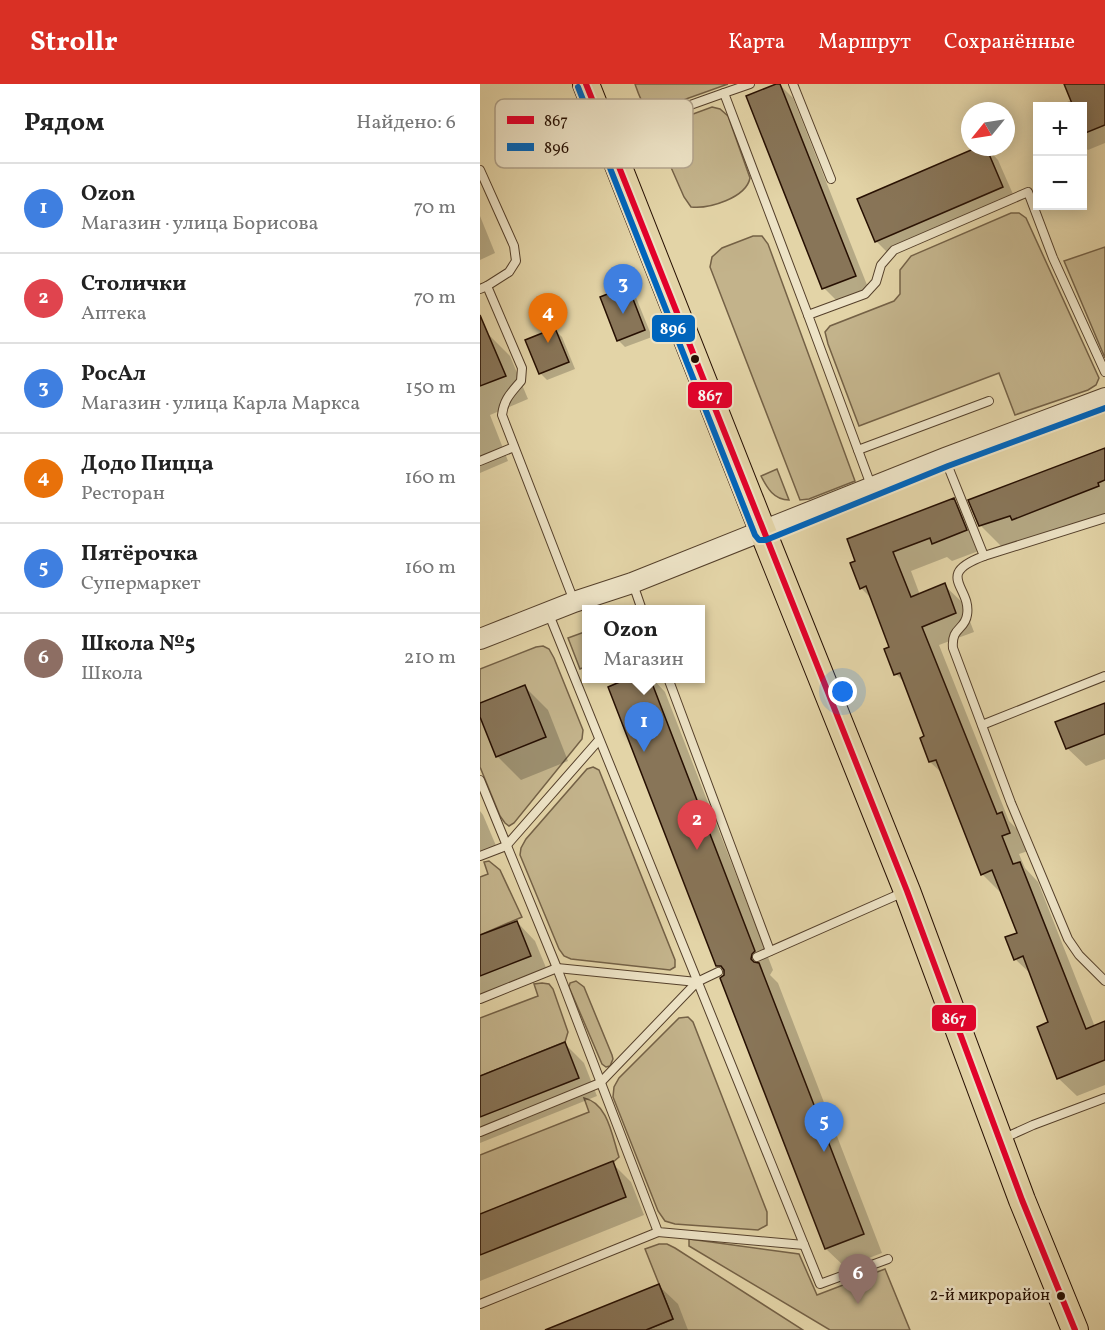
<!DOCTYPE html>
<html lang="ru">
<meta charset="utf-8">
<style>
:root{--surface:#fff;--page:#f2f2f2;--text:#222;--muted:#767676;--line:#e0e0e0;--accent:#d93025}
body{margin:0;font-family:Vollkorn,serif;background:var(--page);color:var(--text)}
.controls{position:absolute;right:18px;top:18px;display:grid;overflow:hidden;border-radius:0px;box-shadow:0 3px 15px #0003}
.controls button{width:54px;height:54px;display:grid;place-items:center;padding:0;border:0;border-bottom:2px solid var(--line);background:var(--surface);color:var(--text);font:30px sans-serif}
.compass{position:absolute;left:481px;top:18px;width:54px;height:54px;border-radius:50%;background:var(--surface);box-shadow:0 3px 15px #0003;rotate:240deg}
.you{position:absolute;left:363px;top:608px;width:21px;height:21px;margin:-15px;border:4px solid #fff;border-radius:50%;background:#1a73e8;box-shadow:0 0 0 9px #1a73e833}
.badge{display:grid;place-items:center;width:39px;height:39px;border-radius:50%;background:var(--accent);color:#fff;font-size:20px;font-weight:700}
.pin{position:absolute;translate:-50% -50px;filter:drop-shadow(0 2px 3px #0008)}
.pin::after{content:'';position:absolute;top:32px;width:21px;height:18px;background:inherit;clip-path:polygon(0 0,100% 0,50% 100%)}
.popup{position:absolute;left:102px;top:521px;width:123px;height:78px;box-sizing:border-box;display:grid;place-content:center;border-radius:0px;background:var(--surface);filter:drop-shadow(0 2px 4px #0005);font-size:20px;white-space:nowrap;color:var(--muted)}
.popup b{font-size:22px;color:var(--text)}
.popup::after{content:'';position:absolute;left:50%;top:100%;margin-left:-12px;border:12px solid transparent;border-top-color:var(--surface)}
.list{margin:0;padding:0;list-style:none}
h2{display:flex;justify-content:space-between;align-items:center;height:78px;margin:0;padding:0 24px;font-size:26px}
h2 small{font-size:20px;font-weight:400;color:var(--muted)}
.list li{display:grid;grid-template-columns:39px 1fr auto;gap:18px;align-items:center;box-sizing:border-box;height:90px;padding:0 24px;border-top:2px solid var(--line)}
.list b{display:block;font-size:22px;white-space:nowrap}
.list p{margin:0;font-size:20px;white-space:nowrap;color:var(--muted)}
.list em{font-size:20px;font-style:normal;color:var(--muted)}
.map{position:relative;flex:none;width:625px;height:1246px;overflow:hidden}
header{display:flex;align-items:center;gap:36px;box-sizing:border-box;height:84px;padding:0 30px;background:var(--accent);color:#fff}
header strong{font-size:28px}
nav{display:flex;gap:33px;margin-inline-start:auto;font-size:21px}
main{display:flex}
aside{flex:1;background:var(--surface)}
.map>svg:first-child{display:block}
.green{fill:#c3b38b;stroke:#746146;stroke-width:1.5}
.shadow{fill:#0003}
.building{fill:#887558;stroke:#260f02;stroke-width:1.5}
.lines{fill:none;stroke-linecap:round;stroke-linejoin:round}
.service-casing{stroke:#55402b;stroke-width:10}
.tertiary-casing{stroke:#55402b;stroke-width:22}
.primary-casing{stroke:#260f02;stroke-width:28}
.service{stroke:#ede3c6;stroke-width:8}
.tertiary{stroke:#ede3c6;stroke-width:20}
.primary{stroke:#e3d4a7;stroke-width:26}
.bus-1-casing{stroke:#ede3c6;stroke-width:10}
.bus-2-casing{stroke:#ede3c6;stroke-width:10}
.bus-1{stroke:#e4002b;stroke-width:6}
.bus-2{stroke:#0065bd;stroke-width:6}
.bus-dot{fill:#260f02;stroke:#ede3c6;stroke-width:2}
.labels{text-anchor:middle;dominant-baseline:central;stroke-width:5;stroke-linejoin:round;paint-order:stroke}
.bus-label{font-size:16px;fill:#260f02;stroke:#ede3c6;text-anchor:end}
.key{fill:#ede3c6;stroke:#b1a38b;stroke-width:1.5}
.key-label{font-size:16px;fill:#260f02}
.line-badge{stroke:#ede3c6;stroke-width:2}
.badge-label{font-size:16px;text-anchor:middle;font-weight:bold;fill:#fff}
</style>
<header>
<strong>Strollr</strong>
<nav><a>Карта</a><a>Маршрут</a><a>Сохранённые</a></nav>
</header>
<main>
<aside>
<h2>Рядом<small>Найдено: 6</small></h2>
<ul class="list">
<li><span class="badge" style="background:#3f7fe0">1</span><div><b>Ozon</b><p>Магазин · улица Борисова</p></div><em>70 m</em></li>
<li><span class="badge" style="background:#e0444e">2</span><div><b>Столички</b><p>Аптека</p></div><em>70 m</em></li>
<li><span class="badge" style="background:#3f7fe0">3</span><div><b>РосАл</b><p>Магазин · улица Карла Маркса</p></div><em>150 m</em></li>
<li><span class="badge" style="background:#e8710a">4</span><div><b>Додо Пицца</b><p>Ресторан</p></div><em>160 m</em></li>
<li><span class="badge" style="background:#3f7fe0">5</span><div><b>Пятёрочка</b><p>Супермаркет</p></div><em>160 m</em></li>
<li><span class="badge" style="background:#8d6e63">6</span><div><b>Школа №5</b><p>Школа</p></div><em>210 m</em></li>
</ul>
</aside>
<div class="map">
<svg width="625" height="1246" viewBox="0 0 625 1246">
<rect width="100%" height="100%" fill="#e3d4a7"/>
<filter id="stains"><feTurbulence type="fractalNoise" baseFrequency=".00333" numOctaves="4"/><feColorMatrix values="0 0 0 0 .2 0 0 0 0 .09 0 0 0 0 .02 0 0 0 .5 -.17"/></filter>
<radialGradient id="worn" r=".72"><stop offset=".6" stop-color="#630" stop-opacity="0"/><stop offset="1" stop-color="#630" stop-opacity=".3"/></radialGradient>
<!-- green -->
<g class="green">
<path d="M155 0H248L178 25C162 25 160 14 155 0Z"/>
<path d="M232 23 240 25 248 32 270 94C266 114 229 125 211 123L204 113 179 56 180 47 186 40Z"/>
<path d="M531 129H539L546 134 619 294 616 301 608 306 535 331 519 289 379 342 348 260 345 248 350 242 414 217 420 210V186L431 172Z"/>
<path d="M273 152H282L288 160 375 397 329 415 320 416 230 183 232 173 242 164Z"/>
<path d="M625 163V274L584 177Z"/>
<path d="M297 385 309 416C294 416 287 404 281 392Z"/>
<path d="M107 547V582L100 585 88 554Z"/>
<path d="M63 562 69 565 74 574 103 646 102 655 34 739 29 742 25 739 20 732 0 683V585L56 563Z"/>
<path d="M113 683 119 686 195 876V883L190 886 91 875 84 872 79 865 40 771 41 764 46 755 107 685Z"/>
<path d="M9 777 20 786 42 833 0 851V793L8 790 4 778Z"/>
<path d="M96 897 104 903 132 971 133 975 130 982 126 983 122 980 89 903 90 899Z"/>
<path d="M62 899 69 900 73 905 88 948 85 958 0 992V934L58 912 54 900Z"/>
<path d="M208 933 213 938 287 1128V1141L278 1146 195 1140 185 1137 178 1127 133 1013 134 1003 139 994 199 934Z"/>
<path d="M104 1014C128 1019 132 1052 139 1073L133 1078 0 1131V1071L109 1028Z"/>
<path d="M209 1155 319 1170 337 1211 405 1185 430 1246H350L209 1162Z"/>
<path d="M179 1160H187L195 1164 323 1246H166L193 1235 165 1165Z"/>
</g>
<!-- shadow -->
<g class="shadow">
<path d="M299 0 313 14 389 206 358 218 344 204Z"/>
<path d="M586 0H625V59L608 66 602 60V22H583L582 20 592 16Z"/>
<path d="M502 63H506L518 76 536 117 410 171 396 157Z"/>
<path d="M0 132 15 169 0 176Z"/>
<path d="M148 204 155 211 172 253 145 263 138 256Z"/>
<path d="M75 246 82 253 95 285 67 296 60 289Z"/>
<path d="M7 249 30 272 48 315 10 331 28 377 0 389V252Z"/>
<path d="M625 365V432L523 464 500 441Z"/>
<path d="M473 415 492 434 504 465 472 477 467 473 431 487 440 511 464 501 483 519 494 548 459 561 529 737 540 748 548 767 539 770 545 784 558 798 615 943 625 939V1001L597 1012 578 994 570 939 552 891 535 875 539 850 522 807 520 808 502 790 464 691 450 678 442 655 446 653 426 600 416 590 411 564 392 515 381 504 372 479Z"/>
<path d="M154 594H172L185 608 293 886 290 891 298 899 402 1169 365 1183 346 1165 242 894 245 889 237 881Z"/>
<path d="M45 603 68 626 88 677 41 696 18 673 0 629V621Z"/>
<path d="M625 621V675L606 682 587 664Z"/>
<path d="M0 727 3 731 17 764 0 771Z"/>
<path d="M37 838 55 857 69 891 0 918V853Z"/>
<path d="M85 960 104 979 117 1012 0 1059V994Z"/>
<path d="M132 1079 151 1098 164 1131 0 1197V1132Z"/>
<path d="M179 1202 198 1220 208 1246H67Z"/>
</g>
<!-- building -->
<g class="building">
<path d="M296 0H300L376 192 342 205 266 12Z"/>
<path d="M584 0H625V41L603 50V22H593Z"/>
<path d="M498 63H506L523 103 395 158 377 115Z"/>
<path d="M148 202 165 246 137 257 120 213Z"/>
<path d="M0 231 26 292 0 302Z"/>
<path d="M75 244 89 278 59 290 45 256Z"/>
<path d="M625 364V396L618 399 619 402 532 436 530 432 499 442 488 416Z"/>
<path d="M474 414 487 446 452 460 450 454 413 468 431 513 465 499 476 529 442 543 517 730 522 728 530 749 522 752 533 780 540 778 606 945 625 937V976L577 995 557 943 568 938 543 872 534 876 525 853 537 849 512 786 501 791 456 676 449 678 440 654 444 652 420 589 414 591 404 565 409 563 386 502 380 505 370 479 375 477 367 455Z"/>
<path d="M149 594H170L275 867 272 870 271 875 274 878 279 879 384 1150 345 1165 240 894 244 891V886L241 882H236L128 603Z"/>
<path d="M45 601 66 653 16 673 0 633V619Z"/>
<path d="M625 619V650L586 665 575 638Z"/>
<path d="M37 837 51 872 0 892V851Z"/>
<path d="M85 958 99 994 0 1033V992Z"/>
<path d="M133 1077 146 1113 0 1171V1130Z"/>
<path d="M179 1200 193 1235 166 1246H65Z"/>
</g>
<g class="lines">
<!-- service casing -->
<g class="service-casing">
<g id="service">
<path d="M270 0 244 9 328 231"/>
<path d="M313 0 351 95"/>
<path d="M129 50 244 9"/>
<path d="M0 86 34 162 36 177 29 188 7 202"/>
<path d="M0 205 7 202 42 284 41 297C31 309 24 315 22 331L94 517"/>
<path d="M378 366 509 317"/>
<path d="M465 375 504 472C453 491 492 503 487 531 485 546 471 543 473 564L531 719 588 855 599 871 625 897"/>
<path d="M0 377 34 363"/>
<path d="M392 404 328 231 385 210 396 198 401 181 414 166 548 108 573 174 625 288"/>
<path d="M504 472 625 434"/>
<path d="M153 500 162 526"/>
<path d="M68 528 340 1200 408 1175"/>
<path d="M188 594 290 867"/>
<path d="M502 641 625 592"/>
<path d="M0 696 77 884 178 1148 324 1161"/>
<path d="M0 772 26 762 119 656"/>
<path d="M277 873 424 808"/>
<path d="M217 898 238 888"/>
<path d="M0 915 77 884 217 898 120 999 0 1048"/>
<path d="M522 1055 553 1041 625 1014"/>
<path d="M0 1220 178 1148"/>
</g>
</g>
<!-- tertiary casing -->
<g class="tertiary-casing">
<path id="tertiary" d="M0 555 94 518 152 499 465 374 625 314"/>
</g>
<!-- primary casing -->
<g class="primary-casing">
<path id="primary" d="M106 0 283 448 427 807 542 1116 595 1246"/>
</g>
<!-- service -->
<use href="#service" class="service"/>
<!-- tertiary -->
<use href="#tertiary" class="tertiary"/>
<!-- primary -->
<use href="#primary" class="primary"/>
<!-- bus-1 casing -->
<g class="bus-1-casing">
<path id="bus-1" d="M106 0 427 807 542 1116 595 1246"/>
</g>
<!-- bus-2 casing -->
<g class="bus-2-casing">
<path id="bus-2" d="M98 3 275 451 279 456H286L468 382 625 324"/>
</g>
<!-- bus-1 -->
<use href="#bus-1" class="bus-1"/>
<!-- bus-2 -->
<use href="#bus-2" class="bus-2"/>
</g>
<!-- markers -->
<g class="bus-dot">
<circle cx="215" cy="275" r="5"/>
<circle cx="581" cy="1212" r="5"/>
</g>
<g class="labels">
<!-- bus labels -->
<g class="bus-label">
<text x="570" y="1212">2-й микрорайон</text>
</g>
</g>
<!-- legend -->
<rect x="15" y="15" width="198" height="69" rx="9" class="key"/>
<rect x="27" y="32" width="27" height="8" fill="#e4002b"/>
<rect x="27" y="59" width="27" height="8" fill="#0065bd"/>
<g class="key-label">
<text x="64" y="42">867</text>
<text x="64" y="69">896</text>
</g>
<g class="line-badge">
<rect x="171" y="230" width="45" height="29" rx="6" fill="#0065bd"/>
<rect x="207" y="297" width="46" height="28" rx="6" fill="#e4002b"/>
<rect x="451" y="920" width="46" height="28" rx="6" fill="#e4002b"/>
</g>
<g class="badge-label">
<text x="193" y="250">896</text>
<text x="230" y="317">867</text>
<text x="474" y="940">867</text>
</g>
<rect width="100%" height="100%" filter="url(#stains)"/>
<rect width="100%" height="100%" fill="url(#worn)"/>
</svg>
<div class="controls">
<button>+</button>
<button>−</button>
</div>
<svg class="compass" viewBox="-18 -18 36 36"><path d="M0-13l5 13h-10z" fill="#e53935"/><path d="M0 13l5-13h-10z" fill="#767676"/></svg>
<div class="you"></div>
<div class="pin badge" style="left:164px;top:668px;background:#3f7fe0">1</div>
<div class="popup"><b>Ozon</b>Магазин</div>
<div class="pin badge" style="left:217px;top:766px;background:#e0444e">2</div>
<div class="pin badge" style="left:143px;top:230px;background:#3f7fe0">3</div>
<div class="pin badge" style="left:68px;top:259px;background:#e8710a">4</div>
<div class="pin badge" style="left:344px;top:1068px;background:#3f7fe0">5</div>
<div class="pin badge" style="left:378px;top:1220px;background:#8d6e63">6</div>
</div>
</main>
